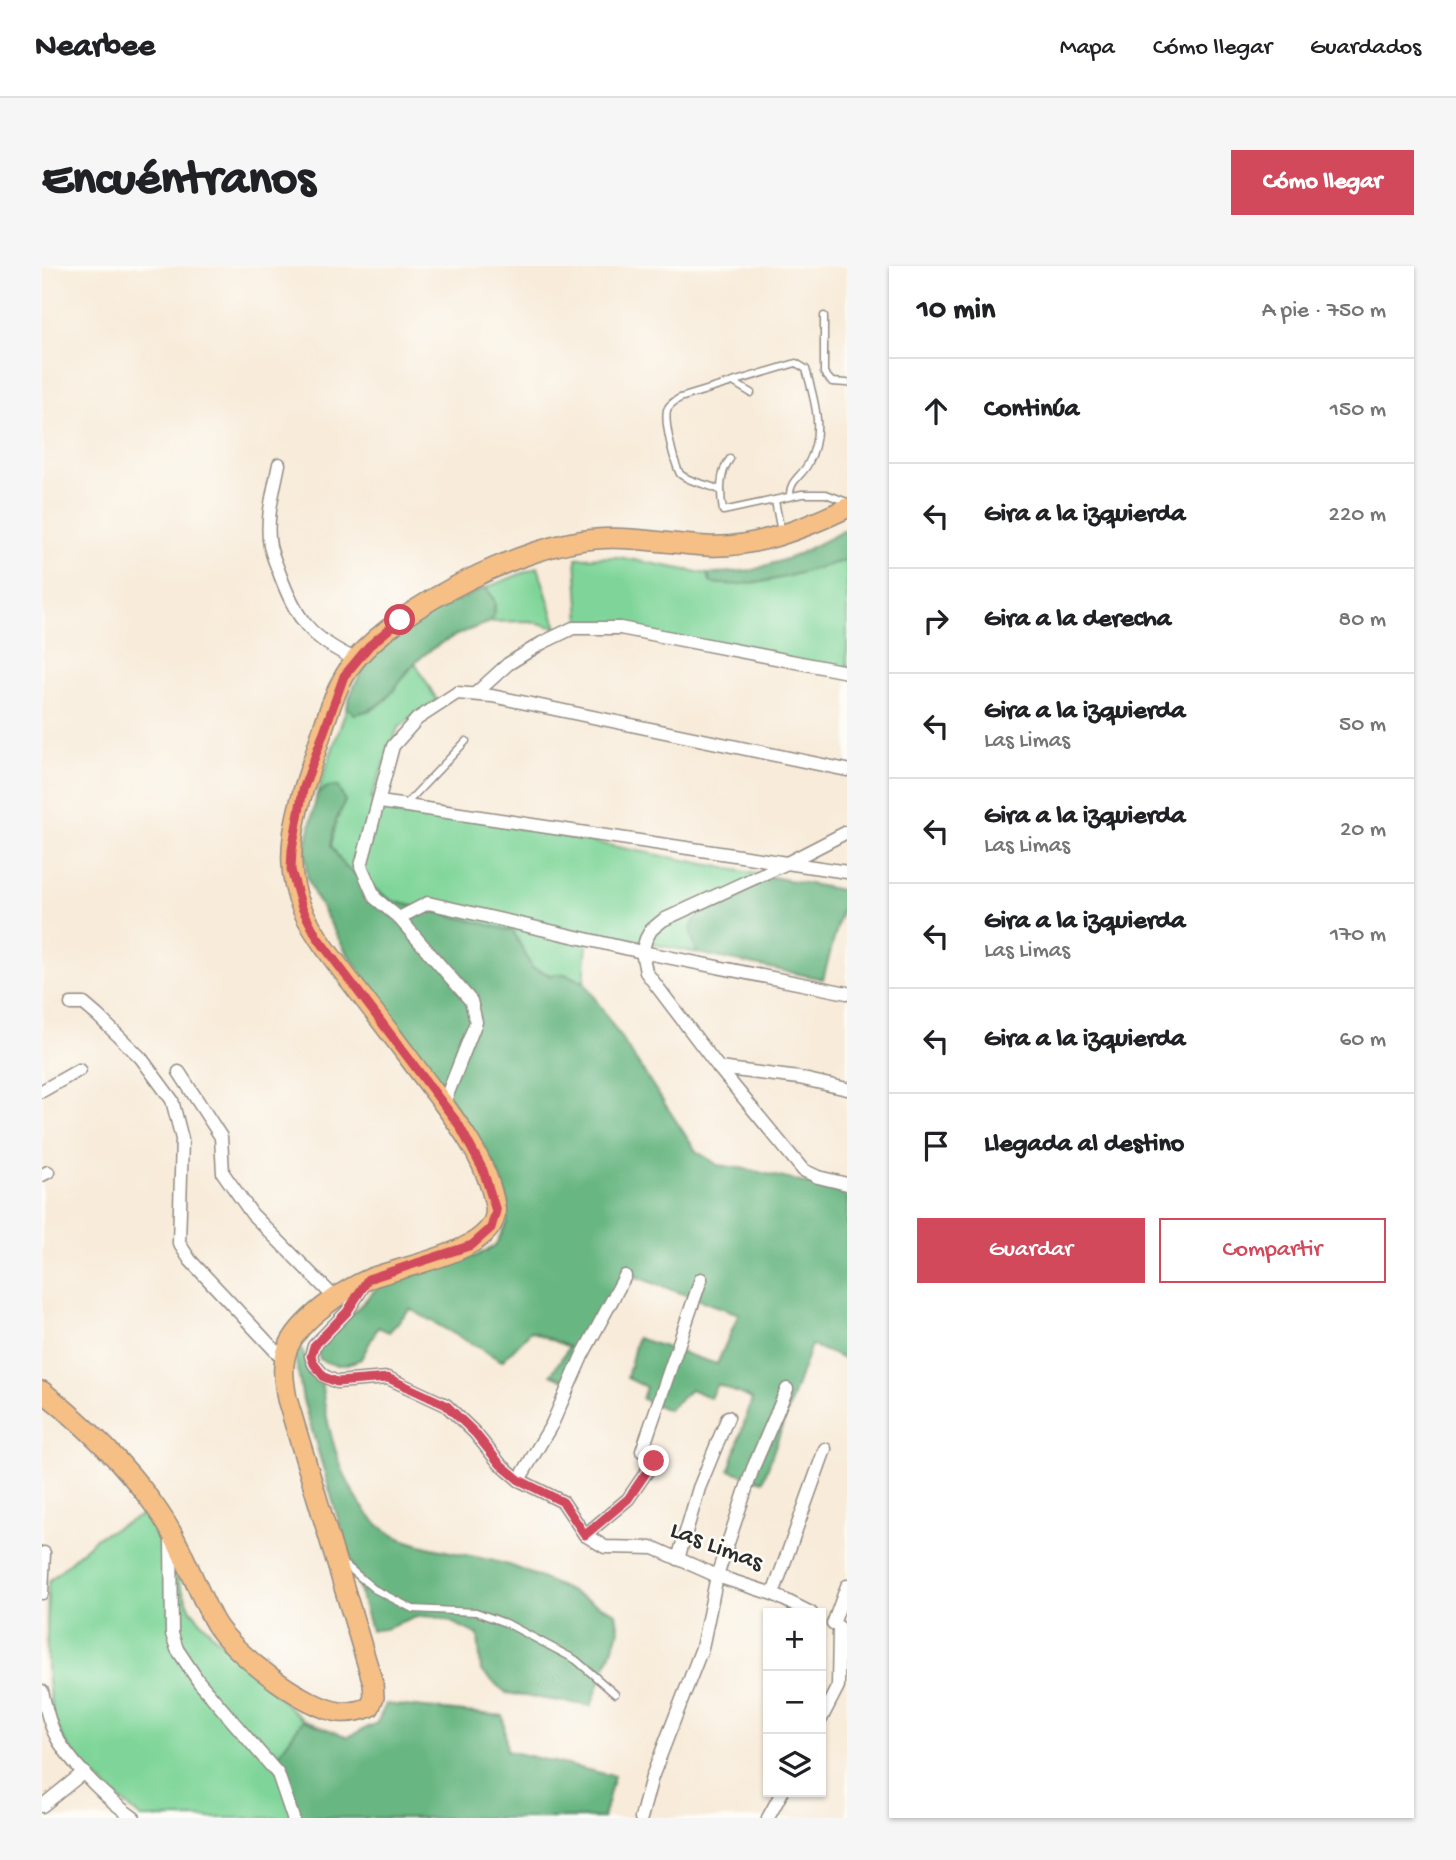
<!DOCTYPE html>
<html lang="es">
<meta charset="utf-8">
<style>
:root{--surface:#fff;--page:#f6f6f6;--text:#202124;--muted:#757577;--line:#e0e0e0;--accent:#d1495b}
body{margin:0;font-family:"Gochi Hand",sans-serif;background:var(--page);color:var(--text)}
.controls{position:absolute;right:21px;bottom:21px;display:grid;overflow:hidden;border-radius:0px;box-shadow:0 2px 5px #0004}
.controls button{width:63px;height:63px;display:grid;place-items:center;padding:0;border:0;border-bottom:2px solid var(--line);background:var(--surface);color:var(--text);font:35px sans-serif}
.stop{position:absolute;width:21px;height:21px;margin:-16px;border:5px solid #d1495b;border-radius:50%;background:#fff}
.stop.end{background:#d1495b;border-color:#fff;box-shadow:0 2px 7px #0008}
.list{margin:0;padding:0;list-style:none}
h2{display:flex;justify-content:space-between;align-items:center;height:91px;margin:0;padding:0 28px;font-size:30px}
h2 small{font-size:23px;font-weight:400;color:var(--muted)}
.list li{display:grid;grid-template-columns:46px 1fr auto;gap:21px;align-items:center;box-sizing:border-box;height:105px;padding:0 28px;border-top:2px solid var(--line)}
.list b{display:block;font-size:26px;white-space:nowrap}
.list p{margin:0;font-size:23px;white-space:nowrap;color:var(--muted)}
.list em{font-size:23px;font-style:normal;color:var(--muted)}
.actions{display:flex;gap:14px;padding:21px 28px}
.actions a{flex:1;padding:16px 0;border:2px solid var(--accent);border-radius:0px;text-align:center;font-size:24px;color:var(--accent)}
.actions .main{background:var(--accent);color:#fff}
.icon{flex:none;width:38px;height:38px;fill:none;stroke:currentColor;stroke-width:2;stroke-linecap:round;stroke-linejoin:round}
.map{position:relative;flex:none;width:805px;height:1552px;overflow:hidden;border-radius:0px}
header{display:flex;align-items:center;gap:42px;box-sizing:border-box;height:98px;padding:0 35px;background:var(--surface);border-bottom:2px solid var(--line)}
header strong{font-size:33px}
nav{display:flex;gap:38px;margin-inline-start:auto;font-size:24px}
.intro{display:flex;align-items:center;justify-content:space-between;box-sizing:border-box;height:168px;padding:0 42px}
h1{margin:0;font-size:49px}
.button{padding:18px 32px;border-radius:0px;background:var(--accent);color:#fff;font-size:24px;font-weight:700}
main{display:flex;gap:42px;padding:0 42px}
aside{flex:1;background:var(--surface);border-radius:0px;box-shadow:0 2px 5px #0004}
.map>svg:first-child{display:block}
.green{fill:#7fd599;stroke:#558062;stroke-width:2}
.forest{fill:#67b681;stroke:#497056;stroke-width:2}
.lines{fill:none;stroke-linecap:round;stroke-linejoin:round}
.service-casing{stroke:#928b82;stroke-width:9}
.minor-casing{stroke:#928b82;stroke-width:15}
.primary-casing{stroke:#928b82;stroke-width:22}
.service{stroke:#fff;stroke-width:6}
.minor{stroke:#fff;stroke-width:12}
.primary{stroke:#f5bf86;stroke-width:19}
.route{stroke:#d1495b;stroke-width:9}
.labels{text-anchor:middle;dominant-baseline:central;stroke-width:5;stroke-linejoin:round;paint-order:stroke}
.street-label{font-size:26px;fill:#2b2b2b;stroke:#fdfcf7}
</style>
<header>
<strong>Nearbee</strong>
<nav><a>Mapa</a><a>Cómo llegar</a><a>Guardados</a></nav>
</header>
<div class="intro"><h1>Encuéntranos</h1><a class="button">Cómo llegar</a></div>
<main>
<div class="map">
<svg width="805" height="1552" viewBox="0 0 805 1552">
<rect width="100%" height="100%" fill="#fdfcf7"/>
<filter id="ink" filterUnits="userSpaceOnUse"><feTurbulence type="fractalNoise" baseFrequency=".0143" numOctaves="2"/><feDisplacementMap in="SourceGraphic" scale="14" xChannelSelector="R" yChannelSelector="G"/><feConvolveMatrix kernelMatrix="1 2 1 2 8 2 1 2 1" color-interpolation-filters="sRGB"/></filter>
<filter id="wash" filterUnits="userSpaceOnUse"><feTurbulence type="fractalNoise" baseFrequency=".00686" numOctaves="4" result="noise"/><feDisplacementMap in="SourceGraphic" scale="28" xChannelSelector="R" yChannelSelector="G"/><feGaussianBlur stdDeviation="1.57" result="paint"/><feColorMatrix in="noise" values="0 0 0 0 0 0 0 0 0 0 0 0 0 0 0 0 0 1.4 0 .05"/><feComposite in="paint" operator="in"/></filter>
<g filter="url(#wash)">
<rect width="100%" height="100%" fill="#f8ebd9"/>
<!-- green -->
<g class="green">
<path d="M576 291 665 308 669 317H716L805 294V409L538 356 534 292Z"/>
<path d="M496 301 515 362 488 355 449 356C455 341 455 333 443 322Z"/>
<path d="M373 397 395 434 356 462 329 533 730 611 649 666 655 687 546 665 542 716 523 708 508 709 490 702 471 665 350 635 302 600 289 580 294 555 303 535 286 521 275 528 305 441 313 448 330 444 344 434Z"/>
<path d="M106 1246 149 1344 171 1369 261 1454 237 1488 254 1552H99C72 1527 29 1495 15 1461 0 1417 6 1363 6 1316L55 1271Z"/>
</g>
<!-- forest -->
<g class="forest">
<path d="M805 263V294C761 305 714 324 669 317L665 308 711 304 753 290Z"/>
<path d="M443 322C455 333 455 341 449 356 420 366 395 375 373 397 349 420 351 440 312 448L305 441C320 375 387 347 443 322Z"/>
<path d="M286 521H296L303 535 294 555 289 579 302 600 350 635 471 665 490 702 508 709 522 708 542 716 654 885 676 899 704 903 805 927V1094L769 1079 721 1215 687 1204 710 1133 675 1118 668 1132 649 1123 626 1144 600 1133 604 1121 585 1112 595 1072 675 1098 697 1048 586 1008 522 1114 509 1108 527 1081 489 1065 460 1095 368 1043 347 1066 336 1061 319 1093C303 1100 293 1102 278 1093L275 1084 336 1021 398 999 434 990 453 980 465 957 466 937 460 915 442 881 303 684 273 630 265 610 263 584 275 528Z"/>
<path d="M730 611 805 625 781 713 655 687C654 681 649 672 649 666 649 640 710 620 730 611Z"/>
<path d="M259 1082 268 1104 279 1111C284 1163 304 1250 358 1272 392 1286 432 1288 467 1299 503 1312 539 1331 574 1347L577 1366 549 1440 464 1427 439 1405 436 1369C413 1358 393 1344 367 1353 348 1359 352 1364 329 1364L261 1134 253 1090Z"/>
<path d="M344 1438 461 1450 465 1485 572 1510 561 1552H254L237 1488 261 1454 306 1471 335 1457Z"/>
</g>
</g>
<g filter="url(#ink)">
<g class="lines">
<!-- service casing -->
<g class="service-casing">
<g id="service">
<path d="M782 50V107L790 116 805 117"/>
<path d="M691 116 709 127"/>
<path d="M688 193C677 206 678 229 681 245L760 228H784L805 236"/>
<path d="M679 225C666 217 650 218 638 208 632 196 622 157 625 144 627 138 633 135 638 132L754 97 764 103C773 136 783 166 766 198 759 211 747 215 748 230"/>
<path d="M733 235 739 266"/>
<path d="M363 539 424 475"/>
<path d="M299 1295 332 1323 371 1343 434 1346 466 1358 534 1394 573 1428"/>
</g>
</g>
<!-- minor casing -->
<g class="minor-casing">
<g id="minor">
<path d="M237 198C232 224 223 254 228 280 230 289 234 298 237 306 254 353 268 372 313 393"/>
<path d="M433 428 466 398 500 377 531 362H578L805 406"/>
<path d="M338 536 805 606"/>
<path d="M805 566 743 598 621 654 609 664 604 673 600 686 604 706 677 802 761 904 776 911 805 918"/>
<path d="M357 652 386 637 600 686 805 727"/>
<path d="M29 738H42L56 750 99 792 130 834 140 873 137 977 148 994 242 1094"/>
<path d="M677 802 757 812 805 823"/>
<path d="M137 806 179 871 181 907 210 948 293 1032"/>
<path d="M0 825 37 804"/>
<path d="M402 837 434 756 429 735 357 652 333 632 319 600 351 480 375 453 415 427 450 430 805 504"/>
<path d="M0 909 6 906"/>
<path d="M324 1016 305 1046 272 1080 269 1090 272 1098 282 1110 295 1116 346 1112 404 1139 433 1167 458 1198 477 1214 521 1236 543 1269 563 1281 612 1282 675 1310 731 1328 769 1347"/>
<path d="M477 1214 510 1158 540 1090 583 1010"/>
<path d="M543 1269 586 1233 612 1195 611 1188 600 1185 659 1013"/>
<path d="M129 1271 130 1368 135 1383 157 1416 236 1508 251 1552"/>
<path d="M636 1293 657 1222 686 1151"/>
<path d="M0 1327 2 1287"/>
<path d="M731 1328 783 1183"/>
<path d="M791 1358 805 1320"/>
<path d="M0 1425C4 1443 8 1462 18 1477 34 1502 67 1535 92 1552"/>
<path d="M779 1453 796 1420 797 1361"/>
<path d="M0 1540 42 1506"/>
<path d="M599 1552 610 1511 660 1382 675 1310 711 1202 745 1123"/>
<path d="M726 1552 740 1526"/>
</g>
</g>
<!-- primary casing -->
<g class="primary-casing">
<path id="primary" d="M0 1125C43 1159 80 1194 112 1239 140 1277 151 1317 173 1357 191 1387 262 1441 297 1446 307 1447 318 1445 328 1441L332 1431 331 1417 245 1133C242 1116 239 1099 246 1082 256 1055 302 1023 329 1012 360 1000 461 985 453 940 446 897 417 858 391 824 366 791 341 757 315 724 296 699 275 674 261 645 237 595 256 537 273 488 283 457 293 418 314 393 358 340 485 277 554 273 591 270 627 278 664 280 712 283 763 262 805 242"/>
</g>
<!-- service -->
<use href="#service" class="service"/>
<!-- minor -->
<use href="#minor" class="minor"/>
<!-- primary -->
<use href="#primary" class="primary"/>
</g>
</g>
<g class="lines" filter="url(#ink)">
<!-- route -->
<path class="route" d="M358 354 327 380 302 410 261 524 250 584 249 604 260 642 275 671 417 859 441 904 454 945 449 962 430 979 326 1013 305 1046 272 1080 269 1090 272 1098 282 1111 295 1116 346 1112 404 1139 433 1167 458 1198 477 1214 521 1236 543 1269 586 1233 612 1195"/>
</g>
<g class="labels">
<!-- street labels -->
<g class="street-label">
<text transform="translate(674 1282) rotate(21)">Las Limas</text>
</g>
</g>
</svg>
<div class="controls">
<button>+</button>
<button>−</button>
<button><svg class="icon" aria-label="layers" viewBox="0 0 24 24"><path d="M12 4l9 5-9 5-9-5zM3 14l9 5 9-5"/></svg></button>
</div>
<div class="stop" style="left:358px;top:354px"></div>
<div class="stop end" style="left:612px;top:1195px"></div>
</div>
<aside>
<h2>10 min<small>A pie · 750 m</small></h2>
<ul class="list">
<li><svg class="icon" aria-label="ahead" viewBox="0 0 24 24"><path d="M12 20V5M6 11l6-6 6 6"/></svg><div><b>Continúa</b></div><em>150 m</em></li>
<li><svg class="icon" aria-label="left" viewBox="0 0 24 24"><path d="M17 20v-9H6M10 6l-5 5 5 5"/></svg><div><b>Gira a la izquierda</b></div><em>220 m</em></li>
<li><svg class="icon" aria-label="right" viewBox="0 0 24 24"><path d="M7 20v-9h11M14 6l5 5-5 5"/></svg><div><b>Gira a la derecha</b></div><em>80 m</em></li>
<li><svg class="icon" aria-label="left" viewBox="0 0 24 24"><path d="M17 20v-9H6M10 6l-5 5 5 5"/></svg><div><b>Gira a la izquierda</b><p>Las Limas</p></div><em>50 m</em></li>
<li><svg class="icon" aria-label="left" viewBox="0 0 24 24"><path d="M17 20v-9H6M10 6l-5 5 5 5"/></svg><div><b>Gira a la izquierda</b><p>Las Limas</p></div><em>20 m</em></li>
<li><svg class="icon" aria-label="left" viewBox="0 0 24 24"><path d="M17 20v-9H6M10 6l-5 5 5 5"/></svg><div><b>Gira a la izquierda</b><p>Las Limas</p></div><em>170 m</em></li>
<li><svg class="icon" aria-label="left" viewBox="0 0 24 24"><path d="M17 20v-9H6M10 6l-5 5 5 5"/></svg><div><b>Gira a la izquierda</b></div><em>60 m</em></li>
<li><svg class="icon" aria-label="arrive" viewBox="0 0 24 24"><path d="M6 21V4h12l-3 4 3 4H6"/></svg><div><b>Llegada al destino</b></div></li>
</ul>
<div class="actions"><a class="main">Guardar</a><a>Compartir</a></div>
</aside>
</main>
